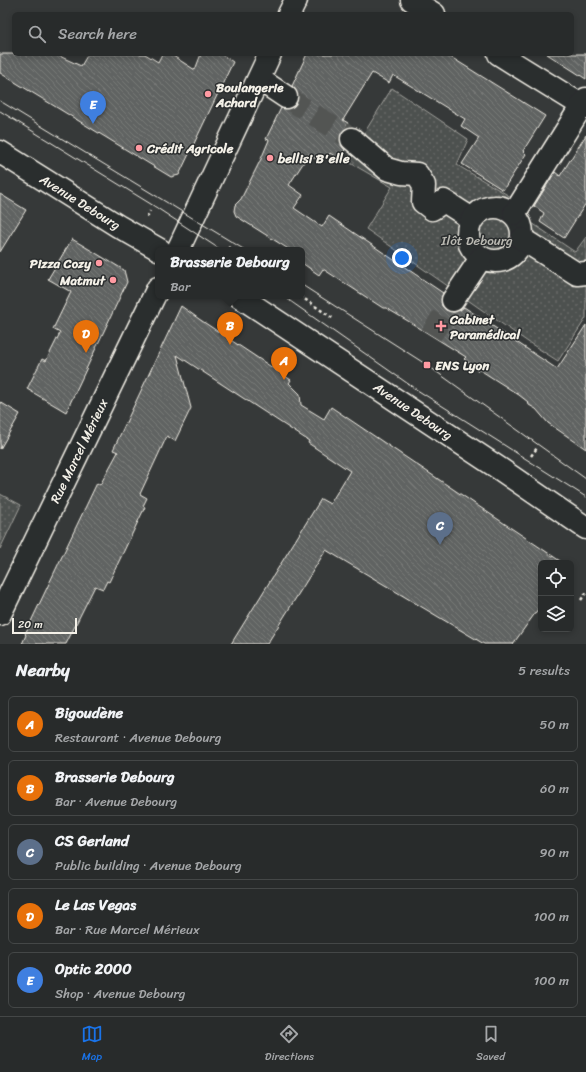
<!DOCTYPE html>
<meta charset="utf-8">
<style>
:root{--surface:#282b2b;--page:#343737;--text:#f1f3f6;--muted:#a5a7a9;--line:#444747;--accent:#1a73e8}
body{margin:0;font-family:Sriracha,sans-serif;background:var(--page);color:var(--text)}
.controls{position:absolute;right:12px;bottom:12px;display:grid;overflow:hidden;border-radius:6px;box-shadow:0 2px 6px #0003}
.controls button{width:36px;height:36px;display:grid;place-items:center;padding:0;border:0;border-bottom:1px solid var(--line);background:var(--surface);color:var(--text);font:20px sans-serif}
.scale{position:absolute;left:12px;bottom:10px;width:65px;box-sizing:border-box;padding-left:4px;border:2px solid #f4f1e8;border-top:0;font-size:11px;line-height:14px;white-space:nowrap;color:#f4f1e8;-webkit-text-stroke:3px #2a2d2e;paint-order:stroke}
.you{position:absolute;left:402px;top:258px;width:14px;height:14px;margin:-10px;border:3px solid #fff;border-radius:50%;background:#1a73e8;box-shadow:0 0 0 6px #1a73e833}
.badge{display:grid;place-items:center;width:26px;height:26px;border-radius:50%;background:var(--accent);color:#fff;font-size:13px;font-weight:700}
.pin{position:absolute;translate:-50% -33px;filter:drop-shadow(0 1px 2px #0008)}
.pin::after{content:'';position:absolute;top:21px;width:14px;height:12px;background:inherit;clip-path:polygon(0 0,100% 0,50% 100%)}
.popup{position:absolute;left:155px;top:247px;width:150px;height:52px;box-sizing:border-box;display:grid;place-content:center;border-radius:6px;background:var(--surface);filter:drop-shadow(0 1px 3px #0005);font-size:13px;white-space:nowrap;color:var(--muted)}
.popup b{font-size:15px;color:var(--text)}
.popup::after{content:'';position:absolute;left:50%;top:100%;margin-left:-8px;border:8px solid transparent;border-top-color:var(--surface)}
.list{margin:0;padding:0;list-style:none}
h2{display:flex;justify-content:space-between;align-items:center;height:52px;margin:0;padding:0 16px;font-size:17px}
h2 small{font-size:13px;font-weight:400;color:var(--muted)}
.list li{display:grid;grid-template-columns:26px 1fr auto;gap:12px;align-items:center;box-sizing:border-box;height:56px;margin:0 8px 8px;padding:0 8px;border:1px solid var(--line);border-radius:6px}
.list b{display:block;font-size:15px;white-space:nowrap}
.list p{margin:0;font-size:13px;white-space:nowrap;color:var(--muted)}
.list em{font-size:13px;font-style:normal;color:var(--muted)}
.icon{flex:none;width:22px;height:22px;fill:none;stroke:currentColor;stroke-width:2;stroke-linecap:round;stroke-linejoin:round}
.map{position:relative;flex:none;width:586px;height:644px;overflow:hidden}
.search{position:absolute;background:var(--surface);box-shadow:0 2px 6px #0003;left:12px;right:12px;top:12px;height:44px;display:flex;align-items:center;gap:10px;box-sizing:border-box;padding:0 14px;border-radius:6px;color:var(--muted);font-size:15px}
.sheet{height:372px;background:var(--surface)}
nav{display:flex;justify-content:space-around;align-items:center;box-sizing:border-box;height:56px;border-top:1px solid var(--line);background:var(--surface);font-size:11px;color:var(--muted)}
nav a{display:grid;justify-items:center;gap:2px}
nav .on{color:var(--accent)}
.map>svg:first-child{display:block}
.green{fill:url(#green-dots);stroke:#a1a19c}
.building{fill:url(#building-back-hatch);stroke:#f4f1e8}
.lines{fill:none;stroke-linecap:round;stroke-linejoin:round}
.minor-tunnel{stroke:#525553;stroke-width:22;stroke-dasharray:22 11;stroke-linecap:butt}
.minor-casing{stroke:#f4f1e8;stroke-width:25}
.path{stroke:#f4f1e8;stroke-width:2.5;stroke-dasharray:3 3;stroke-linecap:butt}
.minor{stroke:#2a2d2e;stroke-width:22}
.tram{stroke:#f4f1e8;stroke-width:1}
.poi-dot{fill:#ff9aa2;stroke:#2a2d2e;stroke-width:1.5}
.labels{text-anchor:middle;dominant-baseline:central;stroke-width:3;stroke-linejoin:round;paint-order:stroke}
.poi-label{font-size:13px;font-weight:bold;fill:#f4f1e8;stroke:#2a2d2e;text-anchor:start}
.street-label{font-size:13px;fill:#f4f1e8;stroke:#2a2d2e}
.park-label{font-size:13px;fill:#bab9b2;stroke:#2a2d2e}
</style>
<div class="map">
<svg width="586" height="644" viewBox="0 0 586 644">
<defs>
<pattern id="green-dots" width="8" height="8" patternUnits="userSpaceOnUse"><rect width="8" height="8" fill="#4e514f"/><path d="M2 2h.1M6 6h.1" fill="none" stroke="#686a68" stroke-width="1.8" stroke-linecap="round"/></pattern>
<pattern id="building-back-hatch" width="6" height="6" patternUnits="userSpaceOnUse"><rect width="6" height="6" fill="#616362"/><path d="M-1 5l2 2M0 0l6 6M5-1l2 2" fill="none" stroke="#787a78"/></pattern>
</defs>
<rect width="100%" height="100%" fill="#363939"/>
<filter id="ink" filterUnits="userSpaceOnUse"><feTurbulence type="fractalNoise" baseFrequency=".025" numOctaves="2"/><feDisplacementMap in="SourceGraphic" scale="8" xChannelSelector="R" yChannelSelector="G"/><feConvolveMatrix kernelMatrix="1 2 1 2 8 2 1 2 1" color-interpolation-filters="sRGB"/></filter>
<g filter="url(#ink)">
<!-- green -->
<g class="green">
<path d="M392 88 468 139 457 165 528 207 529 221 575 252 586 237V318L558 361 528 342 366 229 392 187 347 161Z"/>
<path d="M0 494 21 505 0 549Z"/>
</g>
<!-- building -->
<g class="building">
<path d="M0 54H55L81 66 88 54H145L158 62 162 54H170L195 70 201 54H221L233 62 179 175 171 177 0 73Z"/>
<path d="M307 54H446L545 116 523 151 526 154 503 190 462 164 479 138 461 126 465 119 393 75 389 83 372 73 343 120 348 123 340 137V144L345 150 339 159 330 153 327 158 322 155 319 161 309 154 289 185 303 195 294 208 322 227 329 216 443 293 441 300 442 306 446 310 453 312 459 311 464 307 557 369 586 325V449L548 423 536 409 529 405 528 402 519 395 480 370 477 371 474 367 464 359 466 357 408 321 386 308H383L323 269 319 275 302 263V250H290L236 216 234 211 235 205 241 199 261 159 269 140 266 139 281 108 286 109 291 108 297 104 298 98 297 92 292 86Z"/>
<path d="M547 54H586V79L572 70Z"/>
<path d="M586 135V203L564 238 540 222 544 213 534 206 555 172 560 176Z"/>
<path d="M0 194 26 210 0 252Z"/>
<path d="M72 239 124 270 127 282 66 412 27 389 42 359 46 361 60 333 53 329 71 292 48 279Z"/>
<path d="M181 306 199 319 291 380 289 383 300 394 301 405 324 419 331 407 563 563H541V605L513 644H484L326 550 267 644H231L321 499 330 504 350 471 308 443 309 441 177 355 191 408 175 441 167 436 140 494 147 498 143 506 145 507 109 582 107 581 103 589 95 586 66 644H22L26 635 25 634 97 483 100 485 118 452 113 450Z"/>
<path d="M0 402 20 414 0 449Z"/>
</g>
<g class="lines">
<!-- minor-tunnel -->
<g class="minor-tunnel">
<path d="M286 97 352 139"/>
<path d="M431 335 453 300"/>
</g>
<!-- minor casing -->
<g class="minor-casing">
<g id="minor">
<path d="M412 0 434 14"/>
<path d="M289 14 296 0"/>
<path d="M499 54 586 108"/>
<path d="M259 79 286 97"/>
<path d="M352 139 387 169 401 173 417 174 424 185 423 202 432 209 444 201 472 219"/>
<path d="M0 152 118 226 160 250"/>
<circle cx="495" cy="234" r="27"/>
<path d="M514 214 586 99"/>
<path d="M522 239 577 274 586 273"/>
<path d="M178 250 270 54"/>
<path d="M239 296 500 469 586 528"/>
<path d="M453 300 481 258"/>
<path d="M0 614 158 288"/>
</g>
</g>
<!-- path -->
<g class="path">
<path d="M147 217 150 211"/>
<path d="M228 247 232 250"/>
<path d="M300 296 334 319"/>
<path d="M531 456 537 448"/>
<path d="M581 600 586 593"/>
</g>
<!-- minor -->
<use href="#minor" class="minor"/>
<!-- tram -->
<g class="tram">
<path d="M0 101 245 250"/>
<path d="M0 111 154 206 221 250"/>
<path d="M302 285 427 365 586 479"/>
<path d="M283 296 414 388 586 497"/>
</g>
</g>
</g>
<!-- markers -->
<g class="poi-dot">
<circle cx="208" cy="94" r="4"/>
<circle cx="139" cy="148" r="4"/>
<circle cx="270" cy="158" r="4"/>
<circle cx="99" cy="263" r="4"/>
<circle cx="113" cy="280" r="4"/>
<path d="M439 320h4v4h4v4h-4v4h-4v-4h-4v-4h4z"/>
<rect x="423" y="361" width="8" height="8" rx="2"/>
</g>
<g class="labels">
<!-- poi labels -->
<g class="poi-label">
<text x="216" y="87">Boulangerie<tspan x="216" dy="15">Achard</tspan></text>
<text x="147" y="148">Crédit Agricole</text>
<text x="278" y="158">bellisi B'elle</text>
<text x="91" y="263" text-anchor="end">Pizza Cozy</text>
<text x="105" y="280" text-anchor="end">Matmut</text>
<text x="450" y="319">Cabinet<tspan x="450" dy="15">Paramédical</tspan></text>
<text x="435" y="365">ENS Lyon</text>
</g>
<!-- street labels -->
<g class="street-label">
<text transform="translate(80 202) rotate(32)">Avenue Debourg</text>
<text transform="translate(413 411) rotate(34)">Avenue Debourg</text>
<text transform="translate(79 451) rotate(-64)">Rue Marcel Mérieux</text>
</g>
<!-- park labels -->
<g class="park-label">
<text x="477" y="240">Ilôt Debourg</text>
</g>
</g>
</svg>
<div class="controls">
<button><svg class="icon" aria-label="locate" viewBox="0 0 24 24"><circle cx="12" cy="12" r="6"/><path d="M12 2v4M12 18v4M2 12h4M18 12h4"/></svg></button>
<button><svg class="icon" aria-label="layers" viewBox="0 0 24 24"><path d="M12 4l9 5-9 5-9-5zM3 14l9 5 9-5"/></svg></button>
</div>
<div class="scale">20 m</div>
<div class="you"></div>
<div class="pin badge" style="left:284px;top:380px;background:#e8710a">A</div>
<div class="pin badge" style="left:230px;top:345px;background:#e8710a">B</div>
<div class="popup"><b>Brasserie Debourg</b>Bar</div>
<div class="pin badge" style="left:440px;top:545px;background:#5c6f8a">C</div>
<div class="pin badge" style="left:86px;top:353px;background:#e8710a">D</div>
<div class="pin badge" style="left:93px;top:124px;background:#3f7fe0">E</div>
<div class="search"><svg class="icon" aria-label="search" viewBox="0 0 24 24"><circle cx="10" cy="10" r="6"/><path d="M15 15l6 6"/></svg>Search here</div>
</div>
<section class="sheet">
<h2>Nearby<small>5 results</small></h2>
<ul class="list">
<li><span class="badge" style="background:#e8710a">A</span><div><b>Bigoudène</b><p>Restaurant · Avenue Debourg</p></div><em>50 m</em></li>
<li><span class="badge" style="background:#e8710a">B</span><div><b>Brasserie Debourg</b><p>Bar · Avenue Debourg</p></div><em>60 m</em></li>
<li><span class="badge" style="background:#5c6f8a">C</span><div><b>CS Gerland</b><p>Public building · Avenue Debourg</p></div><em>90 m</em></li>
<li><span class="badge" style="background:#e8710a">D</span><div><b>Le Las Vegas</b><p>Bar · Rue Marcel Mérieux</p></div><em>100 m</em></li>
<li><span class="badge" style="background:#3f7fe0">E</span><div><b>Optic 2000</b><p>Shop · Avenue Debourg</p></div><em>100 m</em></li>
</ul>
</section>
<nav>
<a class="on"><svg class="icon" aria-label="map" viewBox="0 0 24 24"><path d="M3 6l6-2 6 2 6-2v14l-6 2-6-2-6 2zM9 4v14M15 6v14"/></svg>Map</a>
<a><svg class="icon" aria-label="directions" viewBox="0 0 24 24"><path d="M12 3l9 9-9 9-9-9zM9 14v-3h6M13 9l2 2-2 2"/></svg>Directions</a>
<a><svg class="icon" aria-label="saved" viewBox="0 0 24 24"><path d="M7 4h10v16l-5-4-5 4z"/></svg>Saved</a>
</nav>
